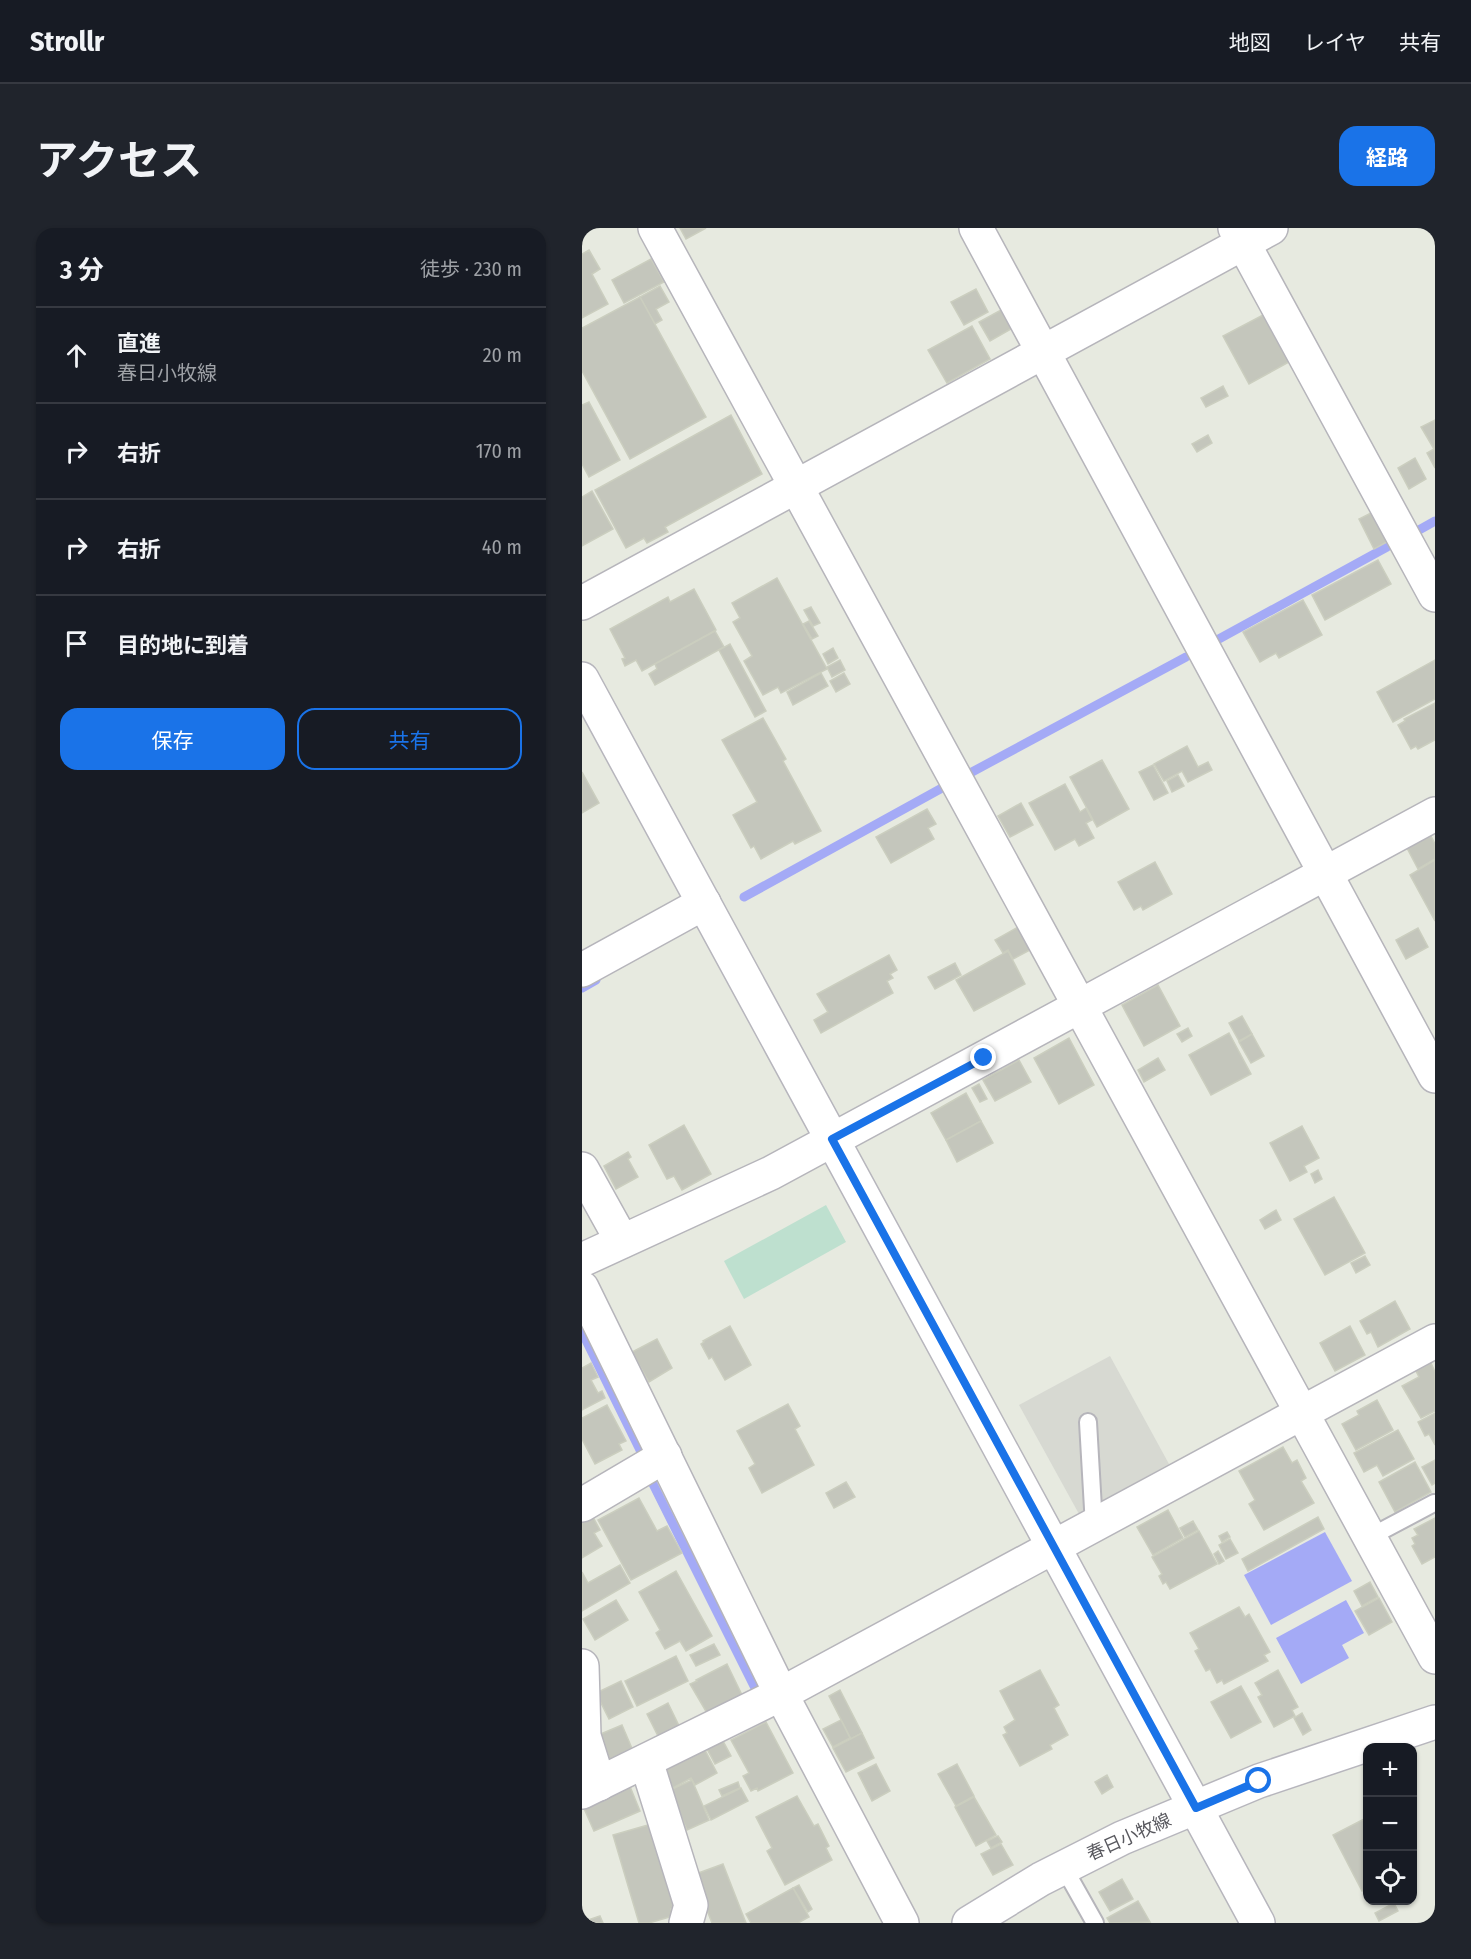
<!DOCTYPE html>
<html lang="ja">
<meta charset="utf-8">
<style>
:root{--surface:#171b24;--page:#20242c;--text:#f1f3f6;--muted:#9ea1a6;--line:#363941;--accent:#1a73e8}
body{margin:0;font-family:"Fira Sans Condensed","Noto Sans JP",sans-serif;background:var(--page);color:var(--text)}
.controls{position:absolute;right:18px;bottom:18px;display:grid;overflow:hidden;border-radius:12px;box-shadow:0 2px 4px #0004}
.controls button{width:54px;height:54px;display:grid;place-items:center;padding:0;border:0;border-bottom:2px solid var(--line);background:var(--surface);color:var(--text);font:30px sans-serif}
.stop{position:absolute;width:18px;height:18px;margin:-14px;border:4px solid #1a73e8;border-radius:50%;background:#fff}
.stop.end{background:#1a73e8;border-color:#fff;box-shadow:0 2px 6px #0008}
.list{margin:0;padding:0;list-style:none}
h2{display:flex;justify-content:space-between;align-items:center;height:78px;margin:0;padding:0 24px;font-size:26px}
h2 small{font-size:20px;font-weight:400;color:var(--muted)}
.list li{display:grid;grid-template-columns:39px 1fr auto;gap:18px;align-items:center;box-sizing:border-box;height:96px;padding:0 24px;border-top:2px solid var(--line)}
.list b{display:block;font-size:22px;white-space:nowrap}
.list p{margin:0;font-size:20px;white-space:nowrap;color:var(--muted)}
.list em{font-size:20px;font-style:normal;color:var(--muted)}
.actions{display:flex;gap:12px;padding:18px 24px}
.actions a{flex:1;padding:14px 0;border:2px solid var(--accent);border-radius:18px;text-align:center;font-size:21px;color:var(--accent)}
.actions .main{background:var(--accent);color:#fff}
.icon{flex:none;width:33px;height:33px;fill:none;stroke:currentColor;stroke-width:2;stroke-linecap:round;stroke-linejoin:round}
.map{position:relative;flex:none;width:853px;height:1695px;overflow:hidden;border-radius:18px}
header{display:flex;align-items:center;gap:36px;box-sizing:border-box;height:84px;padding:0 30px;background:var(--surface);border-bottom:2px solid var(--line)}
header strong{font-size:28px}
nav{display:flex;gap:33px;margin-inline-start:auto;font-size:21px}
.intro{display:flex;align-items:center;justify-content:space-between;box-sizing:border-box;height:144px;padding:0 36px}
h1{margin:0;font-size:42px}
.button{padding:15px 27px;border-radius:18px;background:var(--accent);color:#fff;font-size:21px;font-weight:700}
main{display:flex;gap:36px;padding:0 36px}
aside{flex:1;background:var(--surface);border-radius:18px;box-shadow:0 2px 4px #0004}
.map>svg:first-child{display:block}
.industrial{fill:#d7d9d2}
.green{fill:#bee0cf}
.water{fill:#a4aaf6}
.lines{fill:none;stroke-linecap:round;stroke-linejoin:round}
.stream{stroke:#a4aaf6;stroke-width:9}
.building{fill:#c4c6bc;stroke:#cbcebf;stroke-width:1.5}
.lane-casing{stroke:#b6b5bb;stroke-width:20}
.street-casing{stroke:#b6b5bb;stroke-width:36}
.secondary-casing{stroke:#b7b6bd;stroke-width:36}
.lane{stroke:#fff;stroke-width:16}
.street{stroke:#fff;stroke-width:33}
.secondary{stroke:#fff;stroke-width:33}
.route{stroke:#1a73e8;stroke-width:8}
.labels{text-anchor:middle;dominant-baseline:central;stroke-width:6;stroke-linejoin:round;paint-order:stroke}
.street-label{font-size:18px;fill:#59595f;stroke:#fff}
</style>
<header>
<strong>Strollr</strong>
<nav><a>地図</a><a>レイヤ</a><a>共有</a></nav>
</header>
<div class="intro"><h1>アクセス</h1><a class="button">経路</a></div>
<main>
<aside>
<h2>3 分<small>徒歩 · 230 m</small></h2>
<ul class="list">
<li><svg class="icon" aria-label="ahead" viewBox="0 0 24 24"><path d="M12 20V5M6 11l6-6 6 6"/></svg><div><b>直進</b><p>春日小牧線</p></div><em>20 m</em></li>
<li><svg class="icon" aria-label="right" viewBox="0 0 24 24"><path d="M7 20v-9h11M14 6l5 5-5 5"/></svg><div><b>右折</b></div><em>170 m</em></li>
<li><svg class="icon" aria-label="right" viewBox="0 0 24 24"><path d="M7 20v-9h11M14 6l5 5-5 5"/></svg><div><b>右折</b></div><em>40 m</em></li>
<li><svg class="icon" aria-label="arrive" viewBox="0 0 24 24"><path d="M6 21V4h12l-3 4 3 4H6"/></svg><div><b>目的地に到着</b></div></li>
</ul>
<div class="actions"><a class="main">保存</a><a>共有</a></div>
</aside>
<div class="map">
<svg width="853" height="1695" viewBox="0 0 853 1695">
<rect width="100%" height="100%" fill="#e7eae0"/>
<!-- industrial -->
<path class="industrial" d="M528 1128 587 1236 497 1286 437 1177Z"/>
<!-- green -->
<path class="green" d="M244 977 264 1014 162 1071 142 1033Z"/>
<!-- water -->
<g class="water">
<path d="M743 1304 770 1353 689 1397 662 1347Z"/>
<path d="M764 1372 782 1405 760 1417 767 1430 719 1456 694 1410Z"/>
</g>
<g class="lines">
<!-- stream -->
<g class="stream">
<path d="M837 302 853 293"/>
<path d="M635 412 805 319"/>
<path d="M390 544 604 429"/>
<path d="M162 669 360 560"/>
<path d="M0 760 14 752"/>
<path d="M0 1104 60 1226"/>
<path d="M64 1252 68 1250 173 1460"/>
</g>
</g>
<!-- building -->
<g class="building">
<path d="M98 0H124L104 11Z"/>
<path d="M7 22 18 41 10 46 26 76 0 90V26Z"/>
<path d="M69 31 82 54 42 75 30 52Z"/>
<path d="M78 58 87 74 74 81 80 92 73 96 58 69Z"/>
<path d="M394 61 406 84 382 97 369 74Z"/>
<path d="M58 69 124 189 48 231 0 143V100Z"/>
<path d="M419 82 429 101 408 113 397 94Z"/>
<path d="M681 87 707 134 667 156 641 108Z"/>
<path d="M390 98 408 131 365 155 346 122Z"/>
<path d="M641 158 646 168 624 179 619 170Z"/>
<path d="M7 174 38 232 7 249 0 236V177Z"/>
<path d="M149 187 180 246 83 299 86 304 65 315 62 310 44 320 13 262Z"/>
<path d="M853 192V240L845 225 852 221 839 199Z"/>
<path d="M626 207 630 215 615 224 610 216Z"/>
<path d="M833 230 844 251 827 261 816 240Z"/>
<path d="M10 263 31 301 0 318V269Z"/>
<path d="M789 285 805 314 792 321 777 291Z"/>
<path d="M796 332 809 356 743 392 730 367Z"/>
<path d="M195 350 245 441 199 465 196 459 181 467 162 433 170 428 151 394 158 390 150 375Z"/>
<path d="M112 361 134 402 60 443 54 432 43 438 40 431 43 430 28 401 86 369 88 374Z"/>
<path d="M721 372 740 407 697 430 694 425 678 434 661 404Z"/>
<path d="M229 379 238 395 231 398 222 382Z"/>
<path d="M227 393 236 408 230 411 221 396Z"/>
<path d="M133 403 142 419 73 457 67 446 75 441 73 436Z"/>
<path d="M148 416 184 483 173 489 137 422Z"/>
<path d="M251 420 256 430 246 436 241 426Z"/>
<path d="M258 432 263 442 250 449 245 439Z"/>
<path d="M853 432V471L811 494 795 464Z"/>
<path d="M239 445 246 458 211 477 205 464Z"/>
<path d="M262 445 268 456 254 464 248 453Z"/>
<path d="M853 475V512L836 521 834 518 829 521 816 497 823 493 822 491Z"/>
<path d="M181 490 204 531 201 533 239 603 213 616 211 613 179 631 172 618 169 620 151 587 175 574 140 512Z"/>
<path d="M605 518 616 539 626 534 630 542 606 554 600 543 582 553 572 536Z"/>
<path d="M520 532 547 581 515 599 488 549Z"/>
<path d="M571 537 586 565 572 572 557 544Z"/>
<path d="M0 544 17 575 0 585Z"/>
<path d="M596 547 602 558 590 564 585 553Z"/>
<path d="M483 556 498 584 504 580 510 592 504 595 512 610 497 618 493 611 473 622 447 575Z"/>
<path d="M439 575 451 597 428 609 416 588Z"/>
<path d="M345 581 354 596 346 600 352 611 309 635 294 609Z"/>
<path d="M849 608 853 616V631L836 641 825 620Z"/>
<path d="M853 632V693L828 647Z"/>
<path d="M573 634 590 666 561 682 559 678 552 682 536 654Z"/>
<path d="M436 699 448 722 431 731 426 722 421 725 413 712Z"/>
<path d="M836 700 846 719 824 731 814 712Z"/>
<path d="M426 723 443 756 392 783 374 752Z"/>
<path d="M307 727 315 742 308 746 311 750 305 753 311 765 239 805 232 792 246 784 235 766Z"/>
<path d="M373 735 379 747 353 761 346 749Z"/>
<path d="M576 757 598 798 562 818 540 777Z"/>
<path d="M660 788 670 806 657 813 647 795Z"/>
<path d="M606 800 610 808 600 814 595 806Z"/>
<path d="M647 805 669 846 629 867 607 827Z"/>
<path d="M670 806 682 828 669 835 657 814Z"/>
<path d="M487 810 512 857 477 876 452 830Z"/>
<path d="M576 830 583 842 562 854 556 842Z"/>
<path d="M437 832 449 854 413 873 401 852Z"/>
<path d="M397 856 405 871 398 874 390 860Z"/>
<path d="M384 865 399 893 364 912 349 885Z"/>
<path d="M399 893 411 915 375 934 364 912Z"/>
<path d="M102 897 129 946 100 962 92 948 85 951 67 917Z"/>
<path d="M720 898 737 930 722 938 725 944 708 953 688 915Z"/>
<path d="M46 924 49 929 46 931 56 949 34 961 22 938Z"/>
<path d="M736 942 740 951 733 955 729 946Z"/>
<path d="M752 969 783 1025 743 1047 712 991Z"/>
<path d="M694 982 699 992 683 1001 678 992Z"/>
<path d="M783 1028 788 1037 774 1045 769 1035Z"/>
<path d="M813 1073 828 1101 796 1119 789 1104 785 1106 778 1093Z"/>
<path d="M148 1098 169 1137 143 1152 130 1129 127 1131 119 1116 122 1114 121 1113Z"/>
<path d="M768 1098 783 1127 753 1143 738 1115Z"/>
<path d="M75 1111 90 1140 67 1154 50 1124Z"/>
<path d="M9 1135 16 1149 9 1152 16 1165 20 1163 23 1170 0 1182V1140Z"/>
<path d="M849 1135 853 1144V1183L839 1190 820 1158 837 1149 834 1143Z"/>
<path d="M795 1172 811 1202 774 1222 760 1196 777 1187 775 1183Z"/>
<path d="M206 1176 218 1198 213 1201 232 1237 180 1265 167 1240 173 1236 155 1203Z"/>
<path d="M25 1177 44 1213 37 1216 40 1222 13 1236 0 1211V1190Z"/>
<path d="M853 1185V1217L847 1206 843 1208 836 1194Z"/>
<path d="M816 1202 832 1231 801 1248 795 1237 782 1244 772 1225Z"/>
<path d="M701 1219 710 1235 715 1232 724 1250 719 1253 732 1275 682 1302 667 1276 673 1272 657 1243Z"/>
<path d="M853 1232V1255L850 1257 840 1239Z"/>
<path d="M833 1234 849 1264 813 1284 797 1254Z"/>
<path d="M264 1254 273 1269 252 1280 244 1265Z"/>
<path d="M57 1270 75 1303 85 1298 100 1325 49 1352 16 1292Z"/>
<path d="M586 1282 601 1310 571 1327 555 1299Z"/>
<path d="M11 1289 18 1302 12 1305 20 1318 0 1330V1295Z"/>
<path d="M736 1289 742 1301 666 1343 660 1331Z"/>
<path d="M853 1290V1329L840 1336 830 1318 833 1316 830 1310 836 1307 832 1301Z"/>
<path d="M611 1293 616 1302 603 1309 598 1300Z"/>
<path d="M617 1303 635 1336 588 1361 584 1354 581 1356 577 1348 580 1346 570 1329Z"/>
<path d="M645 1304 648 1309 640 1314 637 1308Z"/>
<path d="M648 1311 656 1325 644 1331 637 1317Z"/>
<path d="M636 1323 642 1333 637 1336 632 1326Z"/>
<path d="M38 1337 48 1355 0 1383V1344L6 1355Z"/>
<path d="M94 1343 130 1408 104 1423 98 1413 83 1421 74 1405 78 1402 57 1364Z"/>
<path d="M788 1354 796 1369 780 1378 772 1363Z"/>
<path d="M797 1370 810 1394 787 1407 773 1383Z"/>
<path d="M34 1372 46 1392 13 1412 1 1391Z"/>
<path d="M657 1379 663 1389 667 1386 688 1424 682 1427 686 1433 642 1456 640 1452 635 1455 628 1441 624 1443 613 1423 617 1421 608 1405Z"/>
<path d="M132 1416 138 1427 114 1438 108 1427Z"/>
<path d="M94 1428 106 1453 55 1478 43 1453Z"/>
<path d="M145 1436 162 1471 125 1485 108 1456 115 1453 114 1452Z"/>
<path d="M458 1442 477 1477 472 1480 486 1507 468 1517 470 1521 438 1538 421 1507 425 1505 422 1499 433 1492 418 1463Z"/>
<path d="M696 1442 716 1479 710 1482 713 1488 692 1499 676 1469 680 1467 673 1455Z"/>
<path d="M39 1453 51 1479 27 1491 14 1465Z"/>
<path d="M659 1458 679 1494 649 1510 629 1474Z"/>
<path d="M258 1462 280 1505 269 1511 247 1468Z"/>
<path d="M86 1475 99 1502 78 1512 65 1486Z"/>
<path d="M720 1485 729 1502 721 1507 712 1490Z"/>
<path d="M259 1492 268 1510 251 1519 241 1501Z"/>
<path d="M184 1494 211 1545 176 1563 175 1560 169 1563 161 1548 167 1545 149 1512Z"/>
<path d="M40 1497 52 1525 26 1536 14 1508Z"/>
<path d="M280 1505 292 1530 264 1544 251 1520Z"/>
<path d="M140 1511 149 1528 133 1536 124 1519Z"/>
<path d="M122 1520 135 1545 113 1557 109 1550 91 1560 81 1540Z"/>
<path d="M294 1536 308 1563 290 1573 276 1545Z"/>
<path d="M375 1536 392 1568 374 1578 356 1546Z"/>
<path d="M525 1547 531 1559 520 1566 513 1554Z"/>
<path d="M110 1552 127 1592 105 1602 88 1562Z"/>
<path d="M156 1554 158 1560 140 1568 137 1562Z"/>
<path d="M47 1556 58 1583 12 1603 0 1576Z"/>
<path d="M159 1560 166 1573 129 1592 122 1578Z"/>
<path d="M215 1568 232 1598 236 1596 247 1618 244 1620 250 1632 203 1657 185 1623 190 1620 174 1589Z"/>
<path d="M392 1569 414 1607 394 1618 373 1579Z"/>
<path d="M786 1589V1660L780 1663 751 1607Z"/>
<path d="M73 1595 97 1678 89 1681 91 1688 67 1695H57L31 1607Z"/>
<path d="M416 1608 420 1614 409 1620 405 1613Z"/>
<path d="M419 1616 431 1637 411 1647 399 1626Z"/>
<path d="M141 1636 164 1695H130L111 1647Z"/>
<path d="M540 1651 551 1671 528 1683 517 1664Z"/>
<path d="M217 1657 230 1681 226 1684 211 1660Z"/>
<path d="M211 1660 227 1689 216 1695H169L164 1686Z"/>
<path d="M556 1673 568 1694 528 1695 525 1690Z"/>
<path d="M812 1675 816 1683 797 1693 793 1685Z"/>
<path d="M18 1688 21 1695H0V1694Z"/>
</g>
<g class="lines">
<!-- lane casing -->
<g class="lane-casing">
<g id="lane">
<path d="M506 1194 512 1298"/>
<path d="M788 1309 852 1275"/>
<path d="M482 1640 513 1695"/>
</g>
</g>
<!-- street casing -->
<g class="street-casing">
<g id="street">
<path d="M73 0 853 1429"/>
<path d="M394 0 853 848"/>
<path d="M653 0 853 367"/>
<path d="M0 375 689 0"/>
<path d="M0 742 122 675"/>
<path d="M0 941 40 1013"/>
<path d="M0 1032 189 945 853 586"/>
<path d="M0 1060 199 1466 320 1695"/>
<path d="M0 1277 83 1228"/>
<path d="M0 1438 2 1508 17 1556"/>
<path d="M64 1533 109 1677 104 1695"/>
<path d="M0 1564 199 1466 853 1113"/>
</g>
</g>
<!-- secondary casing -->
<g class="secondary-casing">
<g id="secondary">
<path d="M0 451 676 1695"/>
<path d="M387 1695 459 1651 540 1610 677 1553 853 1494"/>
</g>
</g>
<!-- lane -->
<use href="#lane" class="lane"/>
<!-- street -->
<use href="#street" class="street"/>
<!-- secondary -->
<use href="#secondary" class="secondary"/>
</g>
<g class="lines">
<!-- route -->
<path class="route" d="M402 830 250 911 614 1580 677 1553"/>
</g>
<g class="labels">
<!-- street labels -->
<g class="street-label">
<text transform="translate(547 1609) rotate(-24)">春日小牧線</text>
</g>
</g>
</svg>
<div class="controls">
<button>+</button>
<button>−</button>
<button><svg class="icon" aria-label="locate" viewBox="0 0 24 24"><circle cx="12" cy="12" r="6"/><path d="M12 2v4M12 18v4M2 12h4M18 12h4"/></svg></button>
</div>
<div class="stop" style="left:677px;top:1553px"></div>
<div class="stop end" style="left:402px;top:830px"></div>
</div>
</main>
